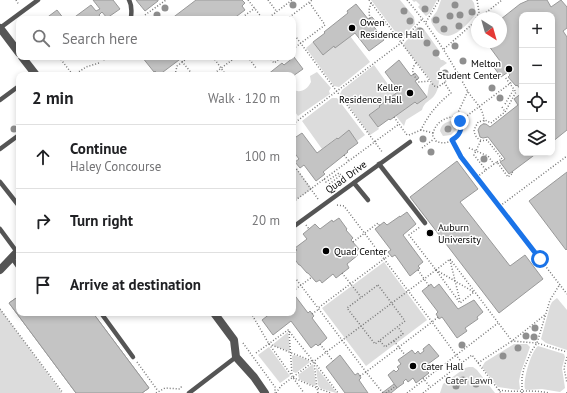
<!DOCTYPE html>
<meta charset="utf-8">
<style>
:root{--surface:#fff;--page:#f6f6f6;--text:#202124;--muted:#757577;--line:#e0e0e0}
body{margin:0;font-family:"PT Sans",sans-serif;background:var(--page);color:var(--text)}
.controls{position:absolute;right:12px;top:12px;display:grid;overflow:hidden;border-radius:8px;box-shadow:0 2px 6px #0003}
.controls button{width:36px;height:36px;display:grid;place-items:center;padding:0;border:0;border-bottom:1px solid var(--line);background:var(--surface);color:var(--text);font:20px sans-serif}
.compass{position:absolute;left:471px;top:12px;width:36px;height:36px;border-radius:50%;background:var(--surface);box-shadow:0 2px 6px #0003;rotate:143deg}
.stop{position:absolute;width:12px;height:12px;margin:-9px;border:3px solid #1a73e8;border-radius:50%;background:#fff}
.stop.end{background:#1a73e8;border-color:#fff;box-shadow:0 1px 4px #0008}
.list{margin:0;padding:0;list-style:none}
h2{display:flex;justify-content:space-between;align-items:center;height:52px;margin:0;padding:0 16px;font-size:17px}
h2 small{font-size:13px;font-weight:400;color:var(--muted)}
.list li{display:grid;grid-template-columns:26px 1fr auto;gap:12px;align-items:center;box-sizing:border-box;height:64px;padding:0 16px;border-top:1px solid var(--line)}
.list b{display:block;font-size:15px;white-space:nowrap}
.list p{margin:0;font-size:13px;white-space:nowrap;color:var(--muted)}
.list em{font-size:13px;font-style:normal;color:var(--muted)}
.icon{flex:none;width:22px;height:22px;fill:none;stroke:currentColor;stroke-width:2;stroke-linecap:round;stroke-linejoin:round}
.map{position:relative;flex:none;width:567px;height:393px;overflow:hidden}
.search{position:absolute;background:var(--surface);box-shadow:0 2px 6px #0003;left:16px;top:16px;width:280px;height:44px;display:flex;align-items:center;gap:10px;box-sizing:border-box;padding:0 14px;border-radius:8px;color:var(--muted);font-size:15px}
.panel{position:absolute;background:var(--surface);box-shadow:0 2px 6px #0003;left:16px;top:72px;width:280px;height:244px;border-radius:8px}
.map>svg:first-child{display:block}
.green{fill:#dcdcdc}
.building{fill:#c4c4c4;stroke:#999}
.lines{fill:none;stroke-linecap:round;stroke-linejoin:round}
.path{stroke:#777;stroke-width:1.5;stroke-dasharray:1 2;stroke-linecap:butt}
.lane{stroke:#555;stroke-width:4.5}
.street{stroke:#555;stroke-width:8}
.tree{fill:#8f8f8f}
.route{stroke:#1a73e8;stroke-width:5}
.poi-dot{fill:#000;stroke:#fff;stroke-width:1.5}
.labels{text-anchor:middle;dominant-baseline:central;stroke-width:3;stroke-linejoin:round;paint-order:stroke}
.poi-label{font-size:10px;fill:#000;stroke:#fff;text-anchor:start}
.street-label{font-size:10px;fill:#000;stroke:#fff}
.park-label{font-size:10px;fill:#333;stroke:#fff}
</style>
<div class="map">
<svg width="567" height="393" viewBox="0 0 567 393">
<rect width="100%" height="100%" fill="#fff"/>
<!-- green -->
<g class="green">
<path d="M371 0H400L414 17 415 24 402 38H400Z"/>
<path d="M412 0H437L430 13 426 16 425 15 418 7 420 5 416 1 414 2Z"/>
<path d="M441 0H472L474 3 476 14C467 25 449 46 436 30 434 26 431 24 431 19L437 11Z"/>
<path d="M417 27 423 28 438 49 440 52 438 56 441 60H443L447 63 440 68C439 76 440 89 434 96 430 101 424 102 422 110L406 120 404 126 396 116 415 102 417 104 427 97 429 85 432 82 403 45Z"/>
<path d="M350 36 370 62 339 87 334 86 306 48 313 42 334 46 335 47Z"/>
<path d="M374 65 395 94 370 115 379 129 370 135 340 94 342 90Z"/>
<path d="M317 72 331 88 329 91 330 94 298 116 293 109V90C301 93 307 90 311 82L310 76Z"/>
<path d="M332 98H337L365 135 357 141 349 131 338 139 336 138 322 149 302 121Z"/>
<path d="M451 121 456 123 457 129 451 135 443 136 440 131C441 125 445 122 451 121Z"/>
<path d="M293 164 312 189 293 202Z"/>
<path d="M384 262 427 320 366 366 322 308Z"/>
<path d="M557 298 567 310V350L546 343 541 339 550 306 552 302Z"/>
<path d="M0 309 62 393H0Z"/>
<path d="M288 332 290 350 288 351 272 345Z"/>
<path d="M514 344H527L530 347 521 372 519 381 520 389 518 390 498 387 482 367 485 362Z"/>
<path d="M538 346 564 354 565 357 562 368 565 388 560 392 542 389 527 390 525 389C523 379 531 352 538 346Z"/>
<path d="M269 347 290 376 280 383 258 355Z"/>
<path d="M294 355 308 360 310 362 296 373 293 372 292 356Z"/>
<path d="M313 364 316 385 314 386 299 379 298 375Z"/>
<path d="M316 367 336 392V393L320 388 318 385Z"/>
<path d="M469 367H473L477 370 495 393H440L443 384 465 368Z"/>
</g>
<!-- building -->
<g class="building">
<path d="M93 0H113L120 9 107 18 102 12 99 15 102 19H72L91 5 96 11 100 9Z"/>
<path d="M136 0H158V1L145 11Z"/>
<path d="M196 0H242L245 3 242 6 245 10 233 19H171Z"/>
<path d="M529 0H547L551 7 561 0 567 7V28L563 31 567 37V130L552 142V15H522V91L517 85 516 86 508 77 510 75 508 72 501 77 493 66 500 61 486 42H501V19L520 4Z"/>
<path d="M356 4 368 19 372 17 376 22 372 24 384 40 369 51 355 33 335 48 334 46 323 55 313 42 325 33 324 32 348 13 347 11Z"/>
<path d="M57 10 64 19H45Z"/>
<path d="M142 57H183L159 75 155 71 154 72Z"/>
<path d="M294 57 303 69 293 76V75H267L282 63 284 65Z"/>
<path d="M399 60 411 76 415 73 419 78 415 81 427 97 417 104 415 102 390 120 389 119 378 127 369 115 380 107 379 106 399 91 385 72Z"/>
<path d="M522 93V153H537L509 174 500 162 505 159 488 137 483 138 480 137 478 130 480 126 483 124H486L490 127 518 105 514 99Z"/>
<path d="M349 130 358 143 347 151 348 152 323 172 325 174 316 181 304 165 300 168 295 162 299 159 293 151V139L302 133 317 153 337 138 338 139Z"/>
<path d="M457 161 478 189 460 202 510 266 525 255 543 279 499 313 410 197Z"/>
<path d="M567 172V249L566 250 529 201Z"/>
<path d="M407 212 416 224 403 235 423 262 418 266 420 268 410 276 395 255 392 257 388 252 391 250 375 229 384 222 387 225 400 216V217Z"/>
<path d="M339 218 347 229 346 230 353 238 351 240 359 249 355 252 358 255 347 264 349 268 336 278 333 274 322 283 320 280 316 282 308 273H307L300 265H299L293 257V253L297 250 295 248 307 239 303 234 315 224 320 229 332 220 333 222Z"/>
<path d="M431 284 434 288 439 284 458 309 474 300 483 312 477 317 478 319 465 328 467 331 457 338 442 317 439 319 438 317 436 314 438 312 422 291Z"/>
<path d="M293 293 308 313 310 311 314 316 312 318 327 338 318 346 316 344 311 348 291 321 273 335 262 320 271 313H293Z"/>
<path d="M19 296V313H93L149 388 142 393H120L122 392 93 355 83 363 106 393H76L9 303Z"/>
<path d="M19 296V313H93L149 388 142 393H76L9 303Z"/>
<path d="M429 344 439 356 428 364 429 366 425 369 429 373 416 383 413 378 408 382 406 379 403 382 404 383 397 388 388 375 394 370 396 372 399 369 397 367 401 364 398 360 412 350 415 354 418 351 420 354 424 351 423 349Z"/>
<path d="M340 355 355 375 358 373 361 378 359 380 368 393H345L326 367Z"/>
<path d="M394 384 397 388 391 393H382Z"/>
</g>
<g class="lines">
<!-- path -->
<g class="path">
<path d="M16 0 19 5"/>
<path d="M248 0 263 19"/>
<path d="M268 0 277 12"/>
<path d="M369 0 434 86 438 87 445 82"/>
<path d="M407 0C431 28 449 57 467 90 474 102 485 108 484 124"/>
<path d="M371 3 369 10 370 22 382 26 386 24"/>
<path d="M145 15 166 0"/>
<path d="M479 18 502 0"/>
<path d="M240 19 255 8"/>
<path d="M267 19 292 0"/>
<path d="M287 19 312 0"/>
<path d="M475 21 479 12 477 0"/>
<path d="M426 22 439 0"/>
<path d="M293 33 383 153"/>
<path d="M293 49 325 25 309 2"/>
<path d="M444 49 477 20"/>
<path d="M59 57 73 75"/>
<path d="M210 57H213L226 75"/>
<path d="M248 57 256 68"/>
<path d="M269 57 274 63 282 57"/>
<path d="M180 59 193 75"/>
<path d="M416 63C410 70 413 75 419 82L430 81"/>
<path d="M74 75 86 67 99 63"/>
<path d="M175 75 177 66 189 57"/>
<path d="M212 75 236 57"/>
<path d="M505 104 514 89"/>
<path d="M502 107 505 112"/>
<path d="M394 117 407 135"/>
<path d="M452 117 458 119 461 124C462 137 448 147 436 141L433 136C433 126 442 118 452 117Z"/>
<path d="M456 117 468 91"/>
<path d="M460 121 512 82"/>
<path d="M293 124 401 43 423 18"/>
<path d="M433 133 421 130C428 115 438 103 451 93L444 82 458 72"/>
<path d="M409 135 421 130"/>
<path d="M452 140 461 157 567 294"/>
<path d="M422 148 434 139"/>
<path d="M469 148 488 156 494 164"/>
<path d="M344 155 349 161"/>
<path d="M497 162 502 159 487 140C480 142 475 138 474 130L478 122 485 120 491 123 505 112 516 92 505 77"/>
<path d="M293 164 318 199"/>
<path d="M486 170 497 162 508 177 513 173 512 172"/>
<path d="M477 177 486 170 474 155 481 140"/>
<path d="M324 179 326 182 339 173 341 175 328 185 332 190"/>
<path d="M293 202 399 124"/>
<path d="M337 205 344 206 384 259 390 255"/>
<path d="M500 206 567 156"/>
<path d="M306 225 309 229"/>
<path d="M353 242 378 223 379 225"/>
<path d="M384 259 432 322 366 372 318 308Z"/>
<path d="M450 260 460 301"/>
<path d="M418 270 429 286"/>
<path d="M436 270 450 259 512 341 537 343 567 352"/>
<path d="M436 270 474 292 460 303Z"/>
<path d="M342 273 361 297"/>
<path d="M293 275 318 308"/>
<path d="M378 285 405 321 375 344 347 308Z"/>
<path d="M293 291 312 277"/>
<path d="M0 309 63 393"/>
<path d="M251 313 269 344 304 393"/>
<path d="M312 314 319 309"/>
<path d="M438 317 432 322 462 363"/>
<path d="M289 331 292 375"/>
<path d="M380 341 385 347 403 334 398 327"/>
<path d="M394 341 405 355"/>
<path d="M243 343 275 387V393"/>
<path d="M269 344 312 361"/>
<path d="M320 344 333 361"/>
<path d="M256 353 288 330 314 362 317 388 292 377"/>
<path d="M567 357 564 368 567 383"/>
<path d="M137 362 158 391"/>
<path d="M315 363 338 393"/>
<path d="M478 363 512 341 546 314"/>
<path d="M360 376 366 372 383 393"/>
<path d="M423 378 430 387"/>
<path d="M499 390C515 393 532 389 549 393"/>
<path d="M156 393 165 388 179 389 181 387 183 389"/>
<path d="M276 393 281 386 436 270 409 235 420 227"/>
<path d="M318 393 317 388 331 393"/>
<path d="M386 393 396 386"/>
<path d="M407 393 498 323"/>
<path d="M423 393 472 355 501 393"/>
<path d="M522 393V377L524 368 531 352 537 343 550 300 560 284"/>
<path d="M566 393H567"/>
</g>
<!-- lane -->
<g class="lane">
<path d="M129 0C133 7 131 12 131 19"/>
<path d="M0 28 38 0"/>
<path d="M104 58 105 57"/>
<path d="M0 100 19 86"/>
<path d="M0 149 19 135"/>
<path d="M379 164 425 223"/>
<path d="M0 182 19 206"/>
<path d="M354 183 368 200"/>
<path d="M293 227 410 142"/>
<path d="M0 229 17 252"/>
<path d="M12 258 19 268"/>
<path d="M101 313 133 357"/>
<path d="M189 393 236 357"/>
</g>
<!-- street -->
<g class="street">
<path d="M0 28 19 53"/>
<path d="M22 57 36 75"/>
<path d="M0 270 19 250"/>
<path d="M214 313 234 340 236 357 254 377 265 393"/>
</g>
</g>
<!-- trees -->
<g class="tree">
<circle cx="293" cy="5" r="3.5"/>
<circle cx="455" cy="5" r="3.5"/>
<circle cx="165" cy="8" r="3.5"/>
<circle cx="425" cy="9" r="3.5"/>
<circle cx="404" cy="11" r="3.5"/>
<circle cx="472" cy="12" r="3.5"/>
<circle cx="157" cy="15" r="3.5"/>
<circle cx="460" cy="15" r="3.5"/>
<circle cx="450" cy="16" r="3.5"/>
<circle cx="436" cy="20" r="3.5"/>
<circle cx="410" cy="21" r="3.5"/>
<circle cx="459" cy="26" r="3.5"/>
<circle cx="444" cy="29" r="3.5"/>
<circle cx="420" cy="31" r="3.5"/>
<circle cx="427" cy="43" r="3.5"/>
<circle cx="455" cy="46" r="3.5"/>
<circle cx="436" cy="53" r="3.5"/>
<circle cx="463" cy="61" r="3.5"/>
<circle cx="445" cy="73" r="3.5"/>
<circle cx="492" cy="88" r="3.5"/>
<circle cx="500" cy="98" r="3.5"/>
<circle cx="14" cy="129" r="3.5"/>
<circle cx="448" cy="129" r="3.5"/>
<circle cx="423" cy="139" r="3.5"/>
<circle cx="431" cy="152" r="3.5"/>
<circle cx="484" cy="159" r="3.5"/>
<circle cx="535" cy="328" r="3.5"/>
<circle cx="526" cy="336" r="3.5"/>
<circle cx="534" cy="337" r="3.5"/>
<circle cx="462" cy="345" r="3.5"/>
<circle cx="518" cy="348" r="3.5"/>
<circle cx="503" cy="356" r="3.5"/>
<circle cx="463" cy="380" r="3.5"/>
<circle cx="476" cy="384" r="3.5"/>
<circle cx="456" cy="386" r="3.5"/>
</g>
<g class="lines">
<!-- route -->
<path class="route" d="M460 121C463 129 459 136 452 140L461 157 540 259"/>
</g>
<!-- markers -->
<g class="poi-dot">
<circle cx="352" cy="28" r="4"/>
<circle cx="509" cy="69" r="4"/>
<circle cx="410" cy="93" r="4"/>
<circle cx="430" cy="233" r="4"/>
<circle cx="326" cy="251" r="4"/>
<circle cx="413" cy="366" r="4"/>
</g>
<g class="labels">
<!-- poi labels -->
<g class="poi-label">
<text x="360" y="22">Owen<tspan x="360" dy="12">Residence Hall</tspan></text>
<text x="501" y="63" text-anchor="end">Melton<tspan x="501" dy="12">Student Center</tspan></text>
<text x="402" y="87" text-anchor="end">Keller<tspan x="402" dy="12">Residence Hall</tspan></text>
<text x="438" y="227">Auburn<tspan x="438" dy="12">University</tspan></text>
<text x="334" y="251">Quad Center</text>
<text x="421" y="366">Cater Hall</text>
</g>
<!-- street labels -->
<g class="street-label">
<text transform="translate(346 177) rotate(-36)">Quad Drive</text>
</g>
<!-- park labels -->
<g class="park-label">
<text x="469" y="380">Cater Lawn</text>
</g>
</g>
</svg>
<div class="controls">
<button>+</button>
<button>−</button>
<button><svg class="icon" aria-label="locate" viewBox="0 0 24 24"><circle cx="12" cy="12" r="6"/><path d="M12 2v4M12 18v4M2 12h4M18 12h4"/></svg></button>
<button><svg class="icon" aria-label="layers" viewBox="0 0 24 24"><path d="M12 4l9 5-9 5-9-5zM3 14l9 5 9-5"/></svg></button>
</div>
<svg class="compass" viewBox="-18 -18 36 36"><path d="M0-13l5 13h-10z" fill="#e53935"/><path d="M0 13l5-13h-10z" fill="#757577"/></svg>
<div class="stop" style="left:540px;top:259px"></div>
<div class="stop end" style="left:460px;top:121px"></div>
<div class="search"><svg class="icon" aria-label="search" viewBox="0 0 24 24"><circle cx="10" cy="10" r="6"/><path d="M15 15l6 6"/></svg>Search here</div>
<section class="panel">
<h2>2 min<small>Walk · 120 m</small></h2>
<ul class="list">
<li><svg class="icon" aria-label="ahead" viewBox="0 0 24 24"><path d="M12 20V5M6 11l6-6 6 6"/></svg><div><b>Continue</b><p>Haley Concourse</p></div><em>100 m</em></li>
<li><svg class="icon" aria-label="right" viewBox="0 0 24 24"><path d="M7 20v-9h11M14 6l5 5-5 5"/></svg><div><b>Turn right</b></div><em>20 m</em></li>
<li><svg class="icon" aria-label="arrive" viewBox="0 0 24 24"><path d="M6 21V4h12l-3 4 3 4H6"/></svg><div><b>Arrive at destination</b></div></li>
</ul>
</section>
</div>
